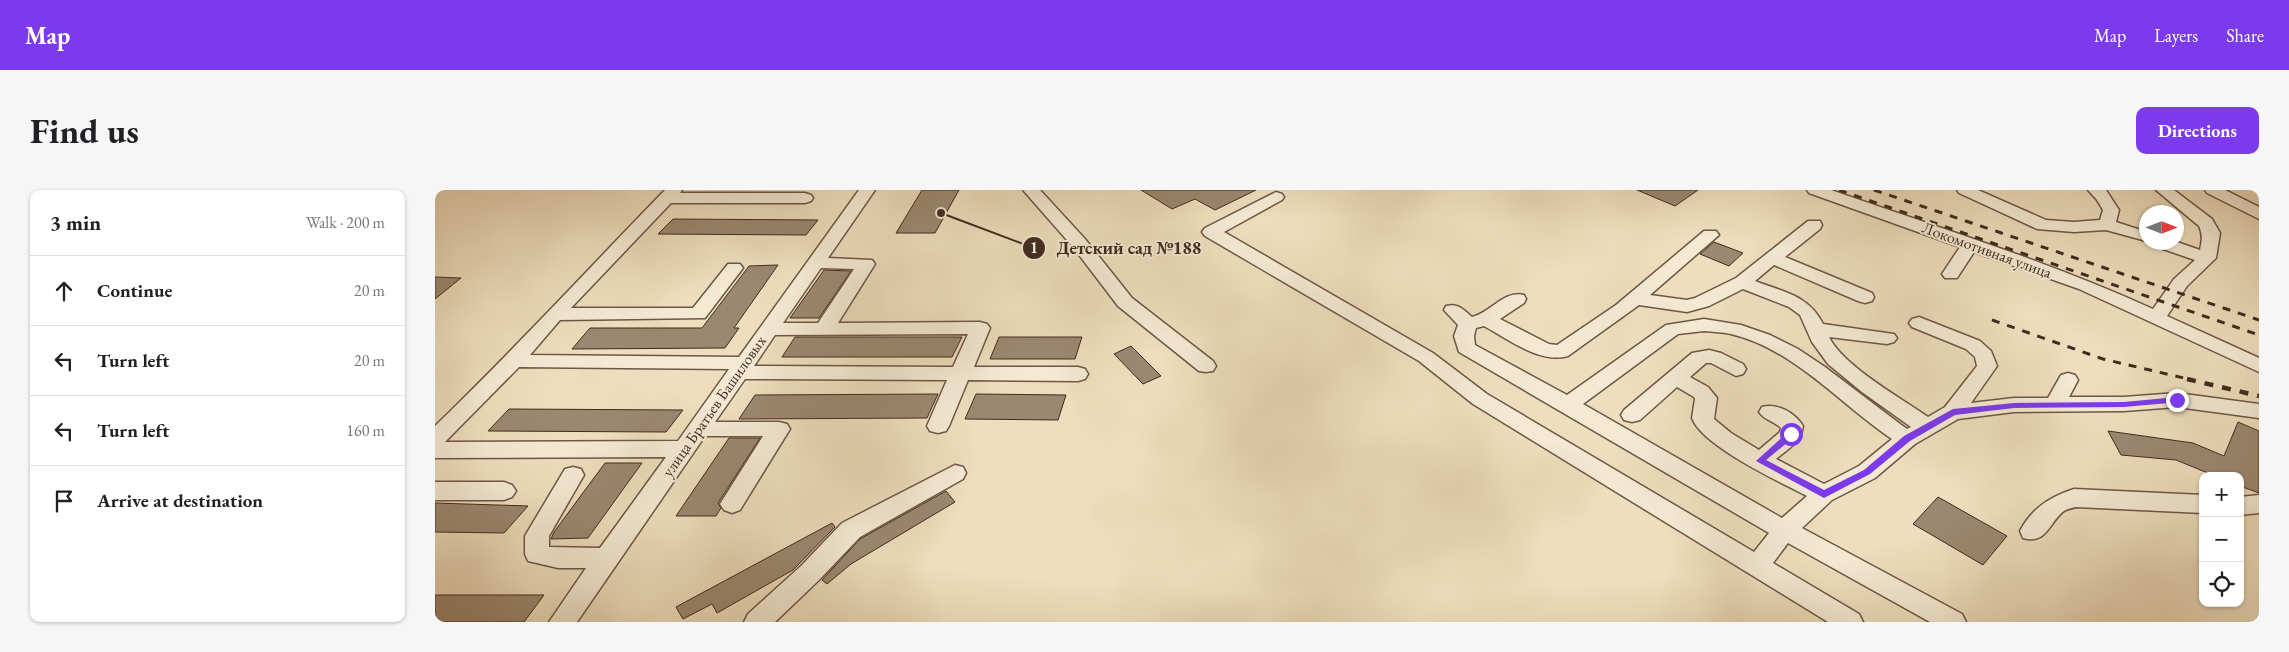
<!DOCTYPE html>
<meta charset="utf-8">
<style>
:root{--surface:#fff;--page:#f6f6f6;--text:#202124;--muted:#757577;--line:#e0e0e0;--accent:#7c3aed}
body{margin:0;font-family:"EB Garamond",serif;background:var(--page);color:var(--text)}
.controls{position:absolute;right:15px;bottom:15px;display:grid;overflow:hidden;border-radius:10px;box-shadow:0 1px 4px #0004}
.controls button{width:45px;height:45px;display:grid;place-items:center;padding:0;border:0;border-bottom:1px solid var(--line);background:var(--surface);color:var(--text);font:25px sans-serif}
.compass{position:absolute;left:1704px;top:15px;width:45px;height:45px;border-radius:50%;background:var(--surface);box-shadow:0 1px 4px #0004;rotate:90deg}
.stop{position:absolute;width:15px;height:15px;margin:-11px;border:4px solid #7c3aed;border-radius:50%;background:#fff}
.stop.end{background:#7c3aed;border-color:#fff;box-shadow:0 1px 5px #0008}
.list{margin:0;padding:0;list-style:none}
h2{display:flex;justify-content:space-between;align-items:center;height:65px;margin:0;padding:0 20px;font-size:21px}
h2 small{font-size:16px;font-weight:400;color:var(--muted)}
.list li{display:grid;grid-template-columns:32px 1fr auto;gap:15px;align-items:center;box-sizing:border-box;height:70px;padding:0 20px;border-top:1px solid var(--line)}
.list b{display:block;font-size:19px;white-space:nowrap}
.list em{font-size:16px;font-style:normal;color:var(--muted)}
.icon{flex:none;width:28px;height:28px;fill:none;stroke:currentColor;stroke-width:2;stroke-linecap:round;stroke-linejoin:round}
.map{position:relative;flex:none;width:1824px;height:432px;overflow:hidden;border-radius:10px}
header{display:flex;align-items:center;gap:30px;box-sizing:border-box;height:70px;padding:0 25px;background:var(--accent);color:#fff}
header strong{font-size:24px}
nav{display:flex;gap:28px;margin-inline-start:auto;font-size:18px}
.intro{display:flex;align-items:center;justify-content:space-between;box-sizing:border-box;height:120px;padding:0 30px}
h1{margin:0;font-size:35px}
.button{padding:12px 22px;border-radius:10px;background:var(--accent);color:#fff;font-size:18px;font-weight:700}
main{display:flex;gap:30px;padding:0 30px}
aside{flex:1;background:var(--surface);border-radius:10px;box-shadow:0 1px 4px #0004}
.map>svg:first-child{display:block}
.building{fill:#9b8871;stroke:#422a1f}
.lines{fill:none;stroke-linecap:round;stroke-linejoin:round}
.minor-casing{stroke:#6d5746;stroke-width:3}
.minor{fill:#f4ead4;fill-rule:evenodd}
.rail-far1{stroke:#422a1f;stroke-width:3;stroke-dasharray:8 8;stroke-linecap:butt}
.rail{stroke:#422a1f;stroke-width:4.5;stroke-dasharray:9 9;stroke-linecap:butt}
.route{fill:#7c3aed}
.labels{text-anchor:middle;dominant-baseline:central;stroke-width:4;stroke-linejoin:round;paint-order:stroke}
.street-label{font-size:16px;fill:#422a1f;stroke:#f4ead4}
.leader{fill:none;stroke:#422a1f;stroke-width:2}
.callout-dot{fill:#422a1f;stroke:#f4ead4;stroke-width:2}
.mark-label{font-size:15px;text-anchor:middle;font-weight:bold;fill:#fff}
.callout-label{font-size:18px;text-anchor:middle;font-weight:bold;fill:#422a1f;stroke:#f4ead4;stroke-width:4;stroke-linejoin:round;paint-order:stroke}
</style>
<header>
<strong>Map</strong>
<nav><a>Map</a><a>Layers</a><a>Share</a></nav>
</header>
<div class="intro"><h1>Find us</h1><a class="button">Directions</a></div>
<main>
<aside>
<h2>3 min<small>Walk · 200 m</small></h2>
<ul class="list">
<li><svg class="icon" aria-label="ahead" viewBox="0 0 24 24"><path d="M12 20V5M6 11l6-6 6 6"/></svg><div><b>Continue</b></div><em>20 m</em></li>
<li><svg class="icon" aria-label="left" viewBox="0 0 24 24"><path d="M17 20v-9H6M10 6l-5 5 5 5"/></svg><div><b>Turn left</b></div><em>20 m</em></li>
<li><svg class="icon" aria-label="left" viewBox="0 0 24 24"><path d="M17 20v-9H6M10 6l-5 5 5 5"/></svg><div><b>Turn left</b></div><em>160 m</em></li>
<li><svg class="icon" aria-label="arrive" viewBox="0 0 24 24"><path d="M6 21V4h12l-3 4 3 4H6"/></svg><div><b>Arrive at destination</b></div></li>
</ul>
</aside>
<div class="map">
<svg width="1824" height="432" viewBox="0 0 1824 432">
<rect width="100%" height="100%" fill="#eedebd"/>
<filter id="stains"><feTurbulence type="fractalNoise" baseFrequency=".004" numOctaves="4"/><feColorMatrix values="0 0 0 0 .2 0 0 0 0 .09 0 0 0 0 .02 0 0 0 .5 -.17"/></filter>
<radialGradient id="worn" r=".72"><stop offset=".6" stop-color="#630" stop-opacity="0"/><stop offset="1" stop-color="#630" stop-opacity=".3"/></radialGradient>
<!-- building -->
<g class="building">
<path d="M487 0H524L500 43H461Z"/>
<path d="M706 0H821L780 20 760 9 737 19Z"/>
<path d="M1202 0H1263L1240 16Z"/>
<path d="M238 29 383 30 371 45 223 44Z"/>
<path d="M1279 52 1308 63 1294 76 1265 64Z"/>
<path d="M343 75 299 138H304L290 158 137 159 155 138H267L314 76Z"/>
<path d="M389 80 416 81 384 128H355Z"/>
<path d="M0 87 26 88 0 109Z"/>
<path d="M360 147H527L517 167H347Z"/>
<path d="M564 147H647L640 169H555Z"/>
<path d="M696 156 726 186 708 194 679 164Z"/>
<path d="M503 204 492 228 304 229 320 205Z"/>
<path d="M541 204 631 205 623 230 530 229Z"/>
<path d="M74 219 248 220 231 242 53 241Z"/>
<path d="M1803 232 1824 241V303L1805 296V286H1780L1741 270 1686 265 1673 241 1758 253 1789 266Z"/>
<path d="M294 248H325L283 313 286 318 281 326H241Z"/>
<path d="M170 273H207L153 348 116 349 119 342Z"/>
<path d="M511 301 520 312 416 374 392 394 387 390 425 349Z"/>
<path d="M1503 307 1572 346 1548 375 1478 334Z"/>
<path d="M0 313 93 316 69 343 0 342Z"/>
<path d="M397 333 400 337 358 380 282 423 277 414 248 429 241 417Z"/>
<path d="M0 405H109L89 432H0Z"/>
</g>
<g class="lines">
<!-- minor casing -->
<g class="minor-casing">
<g id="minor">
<path d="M230 0H247L245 3H370L376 5 378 8 376 11 370 13H236L136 118H258L293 74H305L308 78 270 128 125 130 95 165 304 167 424 0H440L393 68 437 70 440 74 403 133 545 132 552 134 555 138 539 177H643L650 179 653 184 650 189 643 191 533 190 514 236 511 241 503 243 495 241 492 236 512 190 310 189 280 232H344L352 234 355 239 305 320 297 323 289 320 285 314 328 246H270L142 432H114L151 378H123L93 371 90 364V346L130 279 138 277 146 279 149 285 114 346V357L165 358 231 267 0 268V236C79 160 154 78 230 0ZM386 78 419 79 383 133H348ZM533 144 518 177 319 176 340 145ZM84 177 294 179 243 251 10 252Z"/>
<path d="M588 0H605L650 49 697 108 778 171 781 176 778 181 771 182 764 181 683 116 638 57Z"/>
<path d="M1372 0H1396C1504 38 1613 71 1718 119L1739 89 1760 70 1719 56 1717 52H1742L1765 60C1767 50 1768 45 1764 36L1721 0H1739L1777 29 1785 43 1781 68 1752 96 1732 126 1824 168V182L1644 99 1539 62 1522 88H1510L1507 84 1525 57 1374 3Z"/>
<path d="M1522 0H1543L1611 30 1639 32 1665 30 1668 20 1662 10 1653 0H1671L1684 20 1681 32 1712 42V52H1715L1671 40 1639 42 1602 39 1524 3Z"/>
<path d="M1770 0H1790L1824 17V29L1772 3Z"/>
<path d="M841 2 847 4 849 7 847 10 789 42 998 163 1052 204 1319 362 1334 343 1024 162 1019 146 1023 135 1009 120 1011 116C1023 113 1028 119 1037 127 1055 123 1069 100 1089 105L1091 109 1089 113 1065 129 1114 154 1122 155 1181 115 1269 41H1281L1284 45 1215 105 1252 110 1260 108 1301 88 1373 31H1385L1387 35 1385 39 1350 67 1437 103 1439 107 1437 111 1430 113 1423 111 1339 75 1320 91C1348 102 1374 105 1388 134L1459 144 1462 148 1459 152 1452 154 1394 147C1408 176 1466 208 1493 227L1510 217 1542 176 1540 167 1531 159 1477 137 1474 133 1477 129 1484 127 1545 151 1556 161 1562 176 1536 213 1579 208H1613L1626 185 1633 183 1640 185 1643 190 1634 207H1689L1742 203 1824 214V228L1742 217 1689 221 1579 222 1523 229 1480 254 1440 288 1397 310 1367 338 1527 424 1531 432H1495L1353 353 1338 373 1424 424 1428 432H1393L1038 214 984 171 770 46 767 42 770 38ZM1308 99 1354 117 1365 125 1377 152 1393 174 1427 202 1476 237 1472 239 1465 234 1390 177 1363 159 1335 145 1306 135 1269 129 1231 135 1132 205 1040 155 1039 146 1041 138 1049 136C1073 149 1105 174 1133 166L1204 115 1252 122 1274 116ZM1269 141C1278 142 1287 142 1296 144 1359 159 1405 214 1457 249L1424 276 1389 294 1341 269C1353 259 1366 252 1368 236 1360 223 1343 213 1327 217L1324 222C1329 230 1339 231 1346 238L1345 242 1324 260 1296 243 1279 229 1282 208 1273 197 1255 187 1271 173H1276L1301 186 1308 184 1311 179 1308 174 1286 163 1274 160 1257 163 1189 220 1186 225 1189 230 1197 232 1205 230 1242 197 1259 207 1260 209 1257 228C1267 256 1345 292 1372 306L1347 328 1148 214 1243 144Z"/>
<path d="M520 275 528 277 531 283 528 289 425 347 384 390 340 432H309L313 424 366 376 407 333Z"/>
<path d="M0 292H69L77 295 81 301 77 307 69 310H0Z"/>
<path d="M1639 299 1768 305V323L1641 317C1637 318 1632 319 1629 321 1614 332 1612 355 1588 348L1585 341C1597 318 1615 307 1639 299Z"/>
<path d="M1824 305V323L1805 325V307Z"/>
</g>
</g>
<!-- minor -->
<use href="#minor" class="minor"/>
<!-- rail-far1 -->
<g class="rail-far1">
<path d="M1404 0 1824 145"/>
<path d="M1439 0 1824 130"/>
<path d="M1557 130 1668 169 1757 190"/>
</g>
<!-- rail -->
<path class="rail" d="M1752 189 1824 206"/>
</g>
<!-- route -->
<path class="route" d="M1742 207 1745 208V212L1689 217 1579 218 1520 225 1475 251 1435 284 1389 308 1321 271 1353 242H1359V247L1331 270 1389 300 1429 280 1469 246 1518 219 1579 213 1689 212Z"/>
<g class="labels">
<!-- street labels -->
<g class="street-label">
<text transform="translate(1552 60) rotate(20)">Локомотивная улица</text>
<text transform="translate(279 216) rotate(-55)">улица Братьев Башиловых</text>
</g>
</g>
<!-- callouts -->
<path class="leader" d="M506 23L599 58"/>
<g class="callout-dot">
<circle cx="506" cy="23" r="5"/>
<circle cx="599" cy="58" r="12"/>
</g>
<g class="mark-label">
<text x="599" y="63">1</text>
</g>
<g class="callout-label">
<text x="694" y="64">Детский сад №188</text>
</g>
<rect width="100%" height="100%" filter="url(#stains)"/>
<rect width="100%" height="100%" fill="url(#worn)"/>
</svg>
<div class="controls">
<button>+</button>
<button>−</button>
<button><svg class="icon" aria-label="locate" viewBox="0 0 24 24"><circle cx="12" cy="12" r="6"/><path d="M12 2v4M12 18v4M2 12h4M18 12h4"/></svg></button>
</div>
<svg class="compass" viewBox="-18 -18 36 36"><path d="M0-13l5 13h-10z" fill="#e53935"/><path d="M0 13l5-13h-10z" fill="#757577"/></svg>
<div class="stop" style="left:1356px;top:244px"></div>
<div class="stop end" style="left:1742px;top:210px"></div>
</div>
</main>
